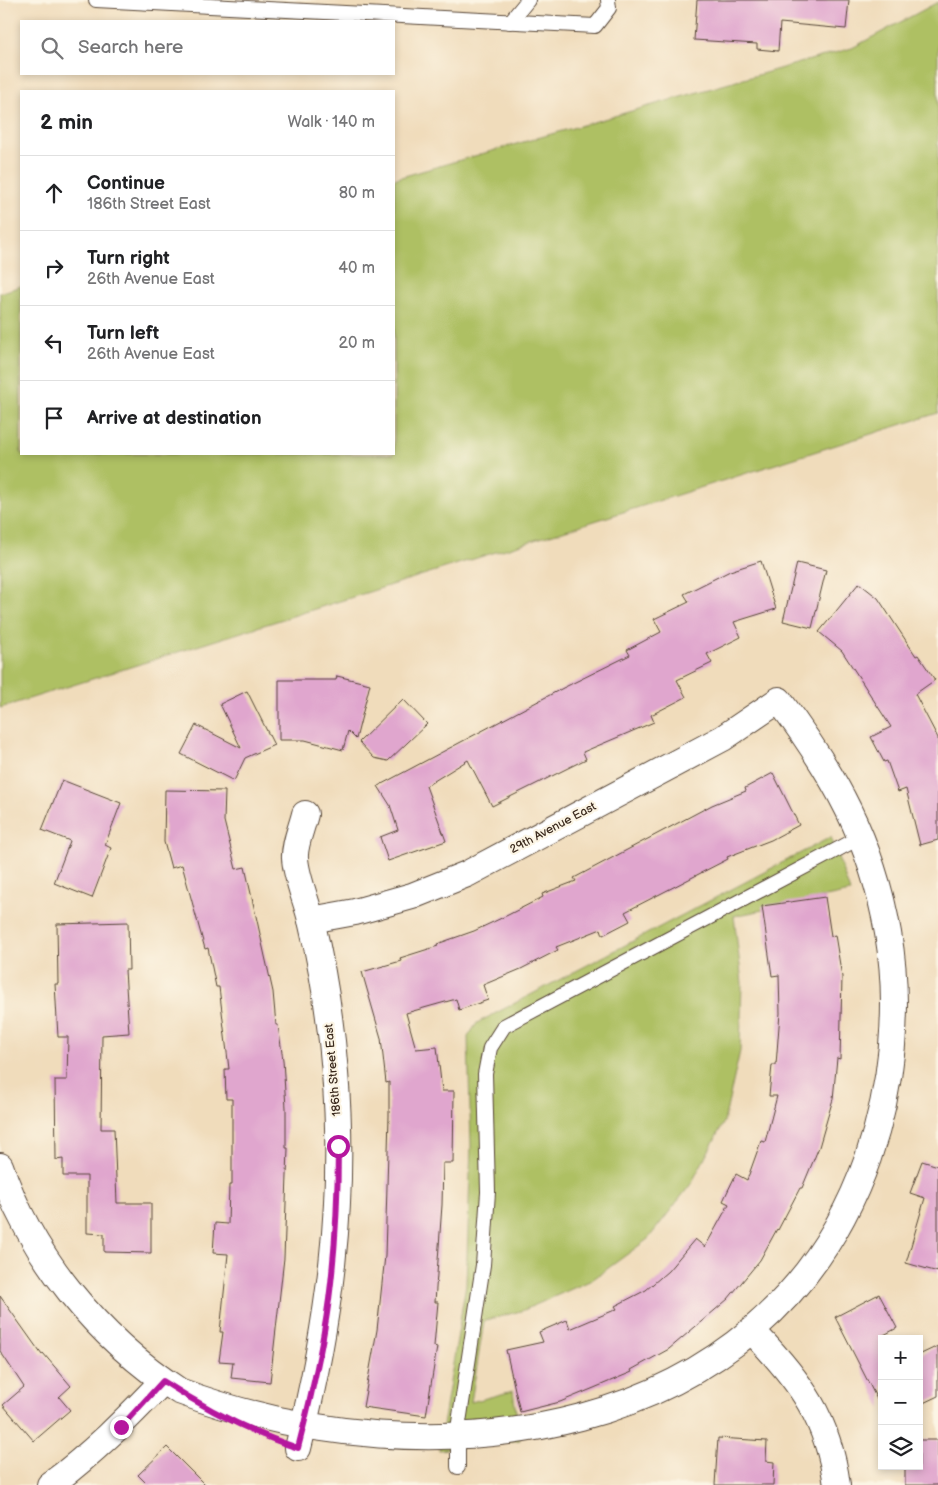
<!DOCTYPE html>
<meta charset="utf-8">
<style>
:root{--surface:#fff;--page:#f2f2f2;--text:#202124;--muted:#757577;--line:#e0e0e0}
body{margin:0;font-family:"Balsamiq Sans",sans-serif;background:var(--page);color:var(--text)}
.controls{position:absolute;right:15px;bottom:15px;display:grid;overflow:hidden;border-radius:0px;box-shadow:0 2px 8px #0003}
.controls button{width:45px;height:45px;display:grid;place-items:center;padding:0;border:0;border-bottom:1px solid var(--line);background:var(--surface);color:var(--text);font:25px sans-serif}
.stop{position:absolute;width:15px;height:15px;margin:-11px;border:4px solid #b5179e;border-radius:50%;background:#fff}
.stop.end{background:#b5179e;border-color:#fff;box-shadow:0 1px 5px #0008}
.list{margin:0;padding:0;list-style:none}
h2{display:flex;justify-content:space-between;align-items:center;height:65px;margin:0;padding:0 20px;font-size:21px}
h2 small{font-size:16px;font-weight:400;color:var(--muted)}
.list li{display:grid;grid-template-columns:32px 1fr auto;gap:15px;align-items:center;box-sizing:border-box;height:75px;padding:0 20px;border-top:1px solid var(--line)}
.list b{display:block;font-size:19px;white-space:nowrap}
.list p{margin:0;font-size:16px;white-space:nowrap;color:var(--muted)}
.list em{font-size:16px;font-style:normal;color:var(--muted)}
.icon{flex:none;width:28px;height:28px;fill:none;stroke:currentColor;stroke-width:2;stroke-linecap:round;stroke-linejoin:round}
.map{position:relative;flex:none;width:938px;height:1485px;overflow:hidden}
.search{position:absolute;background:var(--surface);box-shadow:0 2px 8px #0003;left:20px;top:20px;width:375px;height:55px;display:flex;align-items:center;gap:12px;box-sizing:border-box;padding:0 18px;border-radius:0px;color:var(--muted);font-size:19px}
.panel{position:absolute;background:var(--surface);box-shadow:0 2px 8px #0003;left:20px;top:90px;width:375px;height:365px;border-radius:0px}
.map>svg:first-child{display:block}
.green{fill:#aec064;stroke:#747541}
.building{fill:#e0a6ce}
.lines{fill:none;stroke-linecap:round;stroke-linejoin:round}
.lane-casing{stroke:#564536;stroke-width:16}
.street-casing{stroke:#564536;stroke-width:28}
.lane{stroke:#fff;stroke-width:14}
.street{stroke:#fff;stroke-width:26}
.route{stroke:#b5179e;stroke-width:6}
.labels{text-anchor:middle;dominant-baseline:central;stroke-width:4.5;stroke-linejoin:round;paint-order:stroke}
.street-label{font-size:12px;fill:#3b2a1e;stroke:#fcf5e5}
</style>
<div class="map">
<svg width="938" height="1485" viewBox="0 0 938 1485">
<rect width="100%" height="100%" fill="#fcf5e5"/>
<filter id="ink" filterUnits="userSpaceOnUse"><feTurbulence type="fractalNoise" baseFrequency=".02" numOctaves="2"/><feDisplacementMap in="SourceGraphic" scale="10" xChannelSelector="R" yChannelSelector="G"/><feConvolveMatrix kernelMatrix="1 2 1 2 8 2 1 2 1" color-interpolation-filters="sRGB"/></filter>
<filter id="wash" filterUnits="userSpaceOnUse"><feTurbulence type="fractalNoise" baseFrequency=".0096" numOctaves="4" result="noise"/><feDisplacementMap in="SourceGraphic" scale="20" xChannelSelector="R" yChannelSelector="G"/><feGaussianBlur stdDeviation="1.12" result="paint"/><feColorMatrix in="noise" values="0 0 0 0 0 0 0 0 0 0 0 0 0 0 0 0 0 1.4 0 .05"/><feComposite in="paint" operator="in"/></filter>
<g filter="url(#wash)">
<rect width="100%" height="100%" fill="#f0dcbb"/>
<!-- green -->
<g class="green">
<path d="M938 2V413L0 708V293L21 286V454H394V179L852 48Z"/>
<path d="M831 837 850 892 734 916 742 983 740 1051 724 1122 691 1184 648 1239 592 1280 524 1310 484 1321 471 1402 513 1391 520 1440 439 1450 466 1284 471 1146 468 1037 477 1023Z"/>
</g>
<g id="blocks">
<!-- building -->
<g class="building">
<path d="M697 0H849L846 29 780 23 778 51 757 49V44L694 40Z"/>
<path d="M761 561 776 609 734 622 741 637 707 654 712 663 677 680 686 697 651 715 654 722 583 752 586 759 492 806 468 760 426 786 446 841 388 861 380 837 398 830 390 805 378 786 563 688 630 655 627 650 661 632 654 619 689 602 684 594 730 571Z"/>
<path d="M797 563 826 570 812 628 783 621Z"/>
<path d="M859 583 878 598 916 656 918 655 935 680 915 694 938 738V840L920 845 906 789 898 792 887 761 884 762 871 737 891 727 842 651 819 632Z"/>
<path d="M337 676 370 684 356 739 348 731 343 750 305 740H279V680H336Z"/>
<path d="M247 691 274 745 245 758 234 781 181 754 196 725 241 748 220 704Z"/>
<path d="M403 699 427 724 388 761 374 758 359 742Z"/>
<path d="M773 773 799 825 771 840 727 857 728 859 625 912 630 921 603 935 601 929 556 947 558 950 521 969 483 985 488 1000 459 1010 456 999 406 1013 416 1049 437 1047 442 1091H454L453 1163H443L442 1205 435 1302H438L434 1346 437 1347 426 1416 363 1407 377 1330 385 1256 389 1116V1082L386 1083 381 1038 362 972 401 961 400 958 438 946 437 944 474 931 508 915 543 897 542 894 576 881 574 878 712 805 746 791 745 788Z"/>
<path d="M62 780 121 803 105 845 111 848 92 898 54 883 70 841 42 830Z"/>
<path d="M165 790 225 791 224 821 236 869 245 867 273 992 276 1025H278L283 1060 286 1108V1148H288L284 1258 270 1382 231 1378 233 1362 219 1361 223 1332H220L228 1254 213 1253 215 1223 228 1224 229 1185H232V1099H226L225 1069H229L219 987H216L208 948 205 949 182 865 171 868 164 842Z"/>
<path d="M825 897 831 936 835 935 842 977 840 1059 837 1058 833 1099 819 1147 802 1188H800L778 1230 777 1229 760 1260 728 1299 669 1349 631 1370 632 1372 594 1388 560 1402 520 1412 506 1350 543 1342 539 1332 567 1320 570 1329 617 1309 615 1306 646 1290 668 1271 695 1239 705 1247 729 1204 723 1201 736 1174 747 1180 761 1141 765 1142 777 1096H769L772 1065H776L780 1013 779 975 772 976 762 906Z"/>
<path d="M128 922 129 970H125L129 1033 102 1035 101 1129H114L117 1203H151V1253L104 1252V1234L87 1233V1176H63V1159L56 1160 55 1080H67L68 1037H58L55 984H58L57 924Z"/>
<path d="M922 1161 938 1166V1272L906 1263 925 1198 910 1193Z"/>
<path d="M879 1294 897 1328 882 1336V1409L835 1317Z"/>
<path d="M0 1296 42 1355 43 1353 71 1386 59 1397 70 1410 34 1441 3 1405 24 1387 0 1351Z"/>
<path d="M938 1346V1396L919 1405V1355Z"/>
<path d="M718 1438 767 1441 766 1461 774 1462 773 1485H715Z"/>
<path d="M919 1440H938V1485H905V1466H919Z"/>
<path d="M167 1447 205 1485H148L138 1475Z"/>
</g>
</g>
</g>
<g filter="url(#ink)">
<use href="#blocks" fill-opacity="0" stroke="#564536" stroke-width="1"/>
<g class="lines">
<!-- lane casing -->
<g class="lane-casing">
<g id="lane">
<path d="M96 0 595 26 609 8 608 0"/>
<path d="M510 22 528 0"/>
<path d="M458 1467V1429L483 1265 488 1192 485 1074 490 1048 504 1026 861 837"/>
</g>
</g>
<!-- street casing -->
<g class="street-casing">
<g id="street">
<path d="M0 1166C31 1257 99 1339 179 1391 432 1485 768 1444 868 1158 892 1087 901 1008 888 933 872 840 834 774 779 700L723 738 467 874 412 896 355 912 311 920"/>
<path d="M756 1335C801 1382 828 1419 837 1485"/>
<path d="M298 1448C329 1325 346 1201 335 1073 331 1022 323 970 311 920 307 902 296 877 295 858 294 845 302 827 305 814"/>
<path d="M50 1485C92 1454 127 1419 163 1381"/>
</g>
</g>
<!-- lane -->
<use href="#lane" class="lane"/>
<!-- street -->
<use href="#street" class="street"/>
</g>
</g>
<g class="lines" filter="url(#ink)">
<!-- route -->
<path class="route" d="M121 1427 163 1381C206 1409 249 1432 298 1448 312 1394 325 1339 331 1283 336 1238 338 1192 338 1146"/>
</g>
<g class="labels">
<!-- street labels -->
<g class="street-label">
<text transform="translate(553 828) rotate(-28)">29th Avenue East</text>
<text transform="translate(333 1070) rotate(-95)">186th Street East</text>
</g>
</g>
</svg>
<div class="controls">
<button>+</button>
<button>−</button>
<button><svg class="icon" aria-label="layers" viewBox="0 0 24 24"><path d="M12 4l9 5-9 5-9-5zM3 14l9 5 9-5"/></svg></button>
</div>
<div class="stop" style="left:338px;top:1146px"></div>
<div class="stop end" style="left:121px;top:1427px"></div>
<div class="search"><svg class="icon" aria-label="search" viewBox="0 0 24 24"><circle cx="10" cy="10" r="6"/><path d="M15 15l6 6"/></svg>Search here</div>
<section class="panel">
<h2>2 min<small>Walk · 140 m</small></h2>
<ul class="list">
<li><svg class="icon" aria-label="ahead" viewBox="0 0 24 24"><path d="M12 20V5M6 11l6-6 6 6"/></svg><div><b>Continue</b><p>186th Street East</p></div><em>80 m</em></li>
<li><svg class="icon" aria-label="right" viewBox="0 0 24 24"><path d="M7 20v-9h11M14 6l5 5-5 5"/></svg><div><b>Turn right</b><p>26th Avenue East</p></div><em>40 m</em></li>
<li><svg class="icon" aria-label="left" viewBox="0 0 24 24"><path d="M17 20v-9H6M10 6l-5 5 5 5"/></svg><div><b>Turn left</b><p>26th Avenue East</p></div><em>20 m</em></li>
<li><svg class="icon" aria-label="arrive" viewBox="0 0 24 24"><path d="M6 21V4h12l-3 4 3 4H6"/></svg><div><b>Arrive at destination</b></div></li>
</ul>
</section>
</div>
